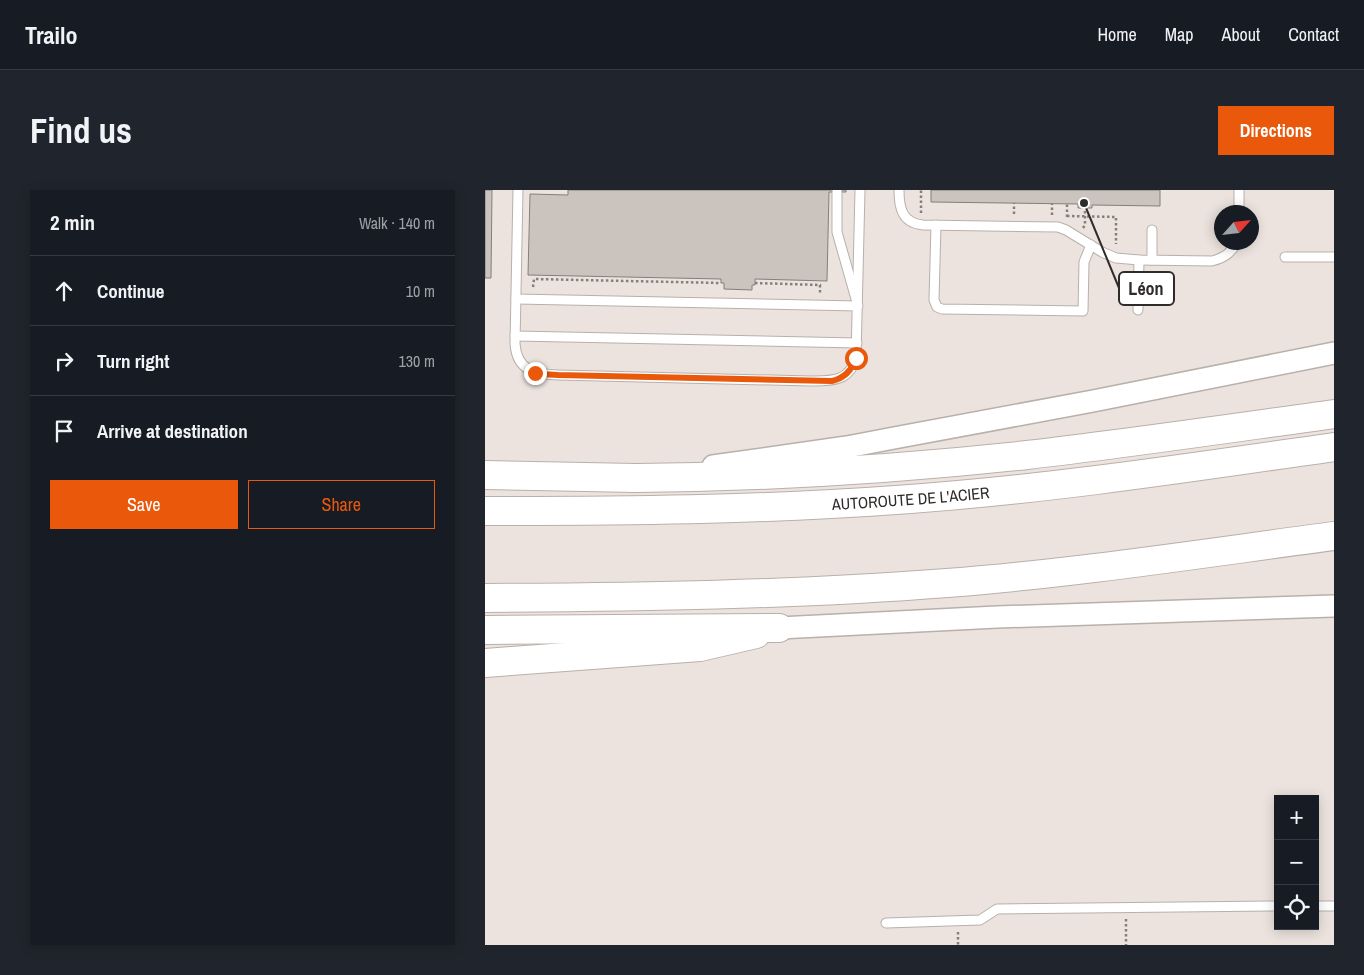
<!DOCTYPE html>
<meta charset="utf-8">
<style>
:root{--surface:#171b24;--page:#20242c;--text:#f1f3f6;--muted:#9ea1a6;--line:#363941;--accent:#ea580c}
body{margin:0;font-family:"Archivo Narrow",sans-serif;background:var(--page);color:var(--text)}
.controls{position:absolute;right:15px;bottom:15px;display:grid;overflow:hidden;border-radius:0px;box-shadow:0 2px 12px #0003}
.controls button{width:45px;height:45px;display:grid;place-items:center;padding:0;border:0;border-bottom:1px solid var(--line);background:var(--surface);color:var(--text);font:25px sans-serif}
.compass{position:absolute;left:729px;top:15px;width:45px;height:45px;border-radius:50%;background:var(--surface);box-shadow:0 2px 12px #0003;rotate:63deg}
.stop{position:absolute;width:15px;height:15px;margin:-11px;border:4px solid #ea580c;border-radius:50%;background:#fff}
.stop.end{background:#ea580c;border-color:#fff;box-shadow:0 1px 5px #0008}
.list{margin:0;padding:0;list-style:none}
h2{display:flex;justify-content:space-between;align-items:center;height:65px;margin:0;padding:0 20px;font-size:21px}
h2 small{font-size:16px;font-weight:400;color:var(--muted)}
.list li{display:grid;grid-template-columns:32px 1fr auto;gap:15px;align-items:center;box-sizing:border-box;height:70px;padding:0 20px;border-top:1px solid var(--line)}
.list b{display:block;font-size:19px;white-space:nowrap}
.list em{font-size:16px;font-style:normal;color:var(--muted)}
.actions{display:flex;gap:10px;padding:15px 20px}
.actions a{flex:1;padding:11px 0;border:1px solid var(--accent);border-radius:0px;text-align:center;font-size:18px;color:var(--accent)}
.actions .main{background:var(--accent);color:#fff}
.icon{flex:none;width:28px;height:28px;fill:none;stroke:currentColor;stroke-width:2;stroke-linecap:round;stroke-linejoin:round}
.map{position:relative;flex:none;width:849px;height:755px;overflow:hidden;border-radius:0px}
header{display:flex;align-items:center;gap:30px;box-sizing:border-box;height:70px;padding:0 25px;background:var(--surface);border-bottom:1px solid var(--line)}
header strong{font-size:24px}
nav{display:flex;gap:28px;margin-inline-start:auto;font-size:18px}
.intro{display:flex;align-items:center;justify-content:space-between;box-sizing:border-box;height:120px;padding:0 30px}
h1{margin:0;font-size:35px}
.button{padding:12px 22px;border-radius:0px;background:var(--accent);color:#fff;font-size:18px;font-weight:700}
main{display:flex;gap:30px;padding:0 30px}
aside{flex:1;background:var(--surface);border-radius:0px;box-shadow:0 2px 12px #0003}
.map>svg:first-child{display:block}
.building{fill:#cbc3bd;stroke:#857e79}
.lines{fill:none;stroke-linecap:round;stroke-linejoin:round}
.service-casing{stroke:#b8b0aa;stroke-width:11}
.tertiary-casing{stroke:#b8b0aa;stroke-width:24}
.primary-casing{stroke:#b8b0aa;stroke-width:30}
.motorway-casing{stroke:#b8b0aa;stroke-width:30}
.path{stroke:#857f7c;stroke-width:2.5;stroke-dasharray:2.5 2.5;stroke-linecap:butt}
.service{stroke:#fff;stroke-width:9}
.tertiary{stroke:#fff;stroke-width:21}
.primary{stroke:#fff;stroke-width:28}
.motorway{stroke:#fff;stroke-width:28}
.route{stroke:#ea580c;stroke-width:6}
.labels{text-anchor:middle;dominant-baseline:central;stroke-width:4;stroke-linejoin:round;paint-order:stroke}
.street-label{font-size:16px;fill:#2e2b29;stroke:#fff}
.leader{fill:none;stroke:#2e2b29;stroke-width:2}
.callout-dot{fill:#2e2b29;stroke:#fff;stroke-width:2}
.callout{fill:#fff;stroke:#2e2b29;stroke-width:2}
.callout-label{font-size:18px;text-anchor:middle;font-weight:bold;fill:#2e2b29}
</style>
<header>
<strong>Trailo</strong>
<nav><a>Home</a><a>Map</a><a>About</a><a>Contact</a></nav>
</header>
<div class="intro"><h1>Find us</h1><a class="button">Directions</a></div>
<main>
<aside>
<h2>2 min<small>Walk · 140 m</small></h2>
<ul class="list">
<li><svg class="icon" aria-label="ahead" viewBox="0 0 24 24"><path d="M12 20V5M6 11l6-6 6 6"/></svg><div><b>Continue</b></div><em>10 m</em></li>
<li><svg class="icon" aria-label="right" viewBox="0 0 24 24"><path d="M7 20v-9h11M14 6l5 5-5 5"/></svg><div><b>Turn right</b></div><em>130 m</em></li>
<li><svg class="icon" aria-label="arrive" viewBox="0 0 24 24"><path d="M6 21V4h12l-3 4 3 4H6"/></svg><div><b>Arrive at destination</b></div></li>
</ul>
<div class="actions"><a class="main">Save</a><a>Share</a></div>
</aside>
<div class="map">
<svg width="849" height="755" viewBox="0 0 849 755">
<rect width="100%" height="100%" fill="#ece3de"/>
<!-- building -->
<g class="building">
<path d="M0 0H7L6 88H0Z"/>
<path d="M83 0H361V2H344L342 91 270 89V95H267V100L239 99V93H236V89L43 85 45 4 83 5Z"/>
<path d="M446 0H675V16L607 15V18H593V14L446 12Z"/>
</g>
<g class="lines">
<!-- service casing -->
<g class="service-casing">
<g id="service">
<path d="M33 0 30 154C32 181 50 184 73 185L326 191C346 191 364 192 371 168L375 0"/>
<path d="M414 0C414 18 417 33 438 35L573 37 581 40 617 62 631 68 654 70 727 71C739 68 746 63 752 52"/>
<path d="M754 22V0"/>
<path d="M451 35 449 110 452 117 457 119 598 121 599 72 606 55"/>
<path d="M800 67H849"/>
<path d="M667 70V40"/>
<path d="M31 109 373 116 352 42V2"/>
<path d="M653 120 654 70"/>
<path d="M30 146 372 153"/>
<path d="M830 716H849"/>
<path d="M401 733 495 730 512 719 793 716"/>
</g>
</g>
<!-- tertiary casing -->
<g class="tertiary-casing">
<g id="tertiary">
<path d="M228 276 362 257 409 248 608 211 849 163"/>
<path d="M294 438 512 427 849 416"/>
</g>
</g>
<!-- primary casing -->
<g class="primary-casing">
<g id="primary">
<path d="M0 285 151 288"/>
<path d="M0 473 215 457 271 444"/>
</g>
</g>
<!-- motorway casing -->
<g class="motorway-casing">
<g id="motorway">
<path d="M151 288C282 287 413 279 542 265 645 253 747 238 849 224"/>
<path id="s1" d="M0 321C137 321 274 320 411 310 558 300 703 278 849 257"/>
<path d="M0 408C155 407 308 405 462 393 592 383 720 363 849 346"/>
<path d="M0 440 294 438"/>
</g>
</g>
<!-- path -->
<g class="path">
<path d="M436 23V0"/>
<path d="M529 24V13"/>
<path d="M567 25V14"/>
<path d="M582 26 631 27V54"/>
<path d="M582 27V14"/>
<path d="M598 38 600 35V18"/>
<path d="M270 93 335 95V103"/>
<path d="M48 97 49 89 236 93"/>
<path d="M641 729V755"/>
<path d="M473 742V755"/>
</g>
<!-- service -->
<use href="#service" class="service"/>
<!-- tertiary -->
<use href="#tertiary" class="tertiary"/>
<!-- primary -->
<use href="#primary" class="primary"/>
<!-- motorway -->
<use href="#motorway" class="motorway"/>
</g>
<g class="lines">
<!-- route -->
<path class="route" d="M50 183 54 184 73 185 347 191C360 188 367 180 371 168"/>
</g>
<g class="labels">
<!-- street labels -->
<g class="street-label">
<text stroke="none"><textPath href="#s1" startOffset="426">AUTOROUTE DE L'ACIER</textPath></text>
</g>
</g>
<!-- callouts -->
<path class="leader" d="M599 13L634 98"/>
<circle class="callout-dot" cx="599" cy="13" r="5"/>
<rect class="callout" x="634" y="82" width="55" height="33" rx="5"/>
<g class="callout-label">
<text x="661" y="105">Léon</text>
</g>
</svg>
<div class="controls">
<button>+</button>
<button>−</button>
<button><svg class="icon" aria-label="locate" viewBox="0 0 24 24"><circle cx="12" cy="12" r="6"/><path d="M12 2v4M12 18v4M2 12h4M18 12h4"/></svg></button>
</div>
<svg class="compass" viewBox="-18 -18 36 36"><path d="M0-13l5 13h-10z" fill="#e53935"/><path d="M0 13l5-13h-10z" fill="#9ea1a6"/></svg>
<div class="stop" style="left:371px;top:168px"></div>
<div class="stop end" style="left:50px;top:183px"></div>
</div>
</main>
